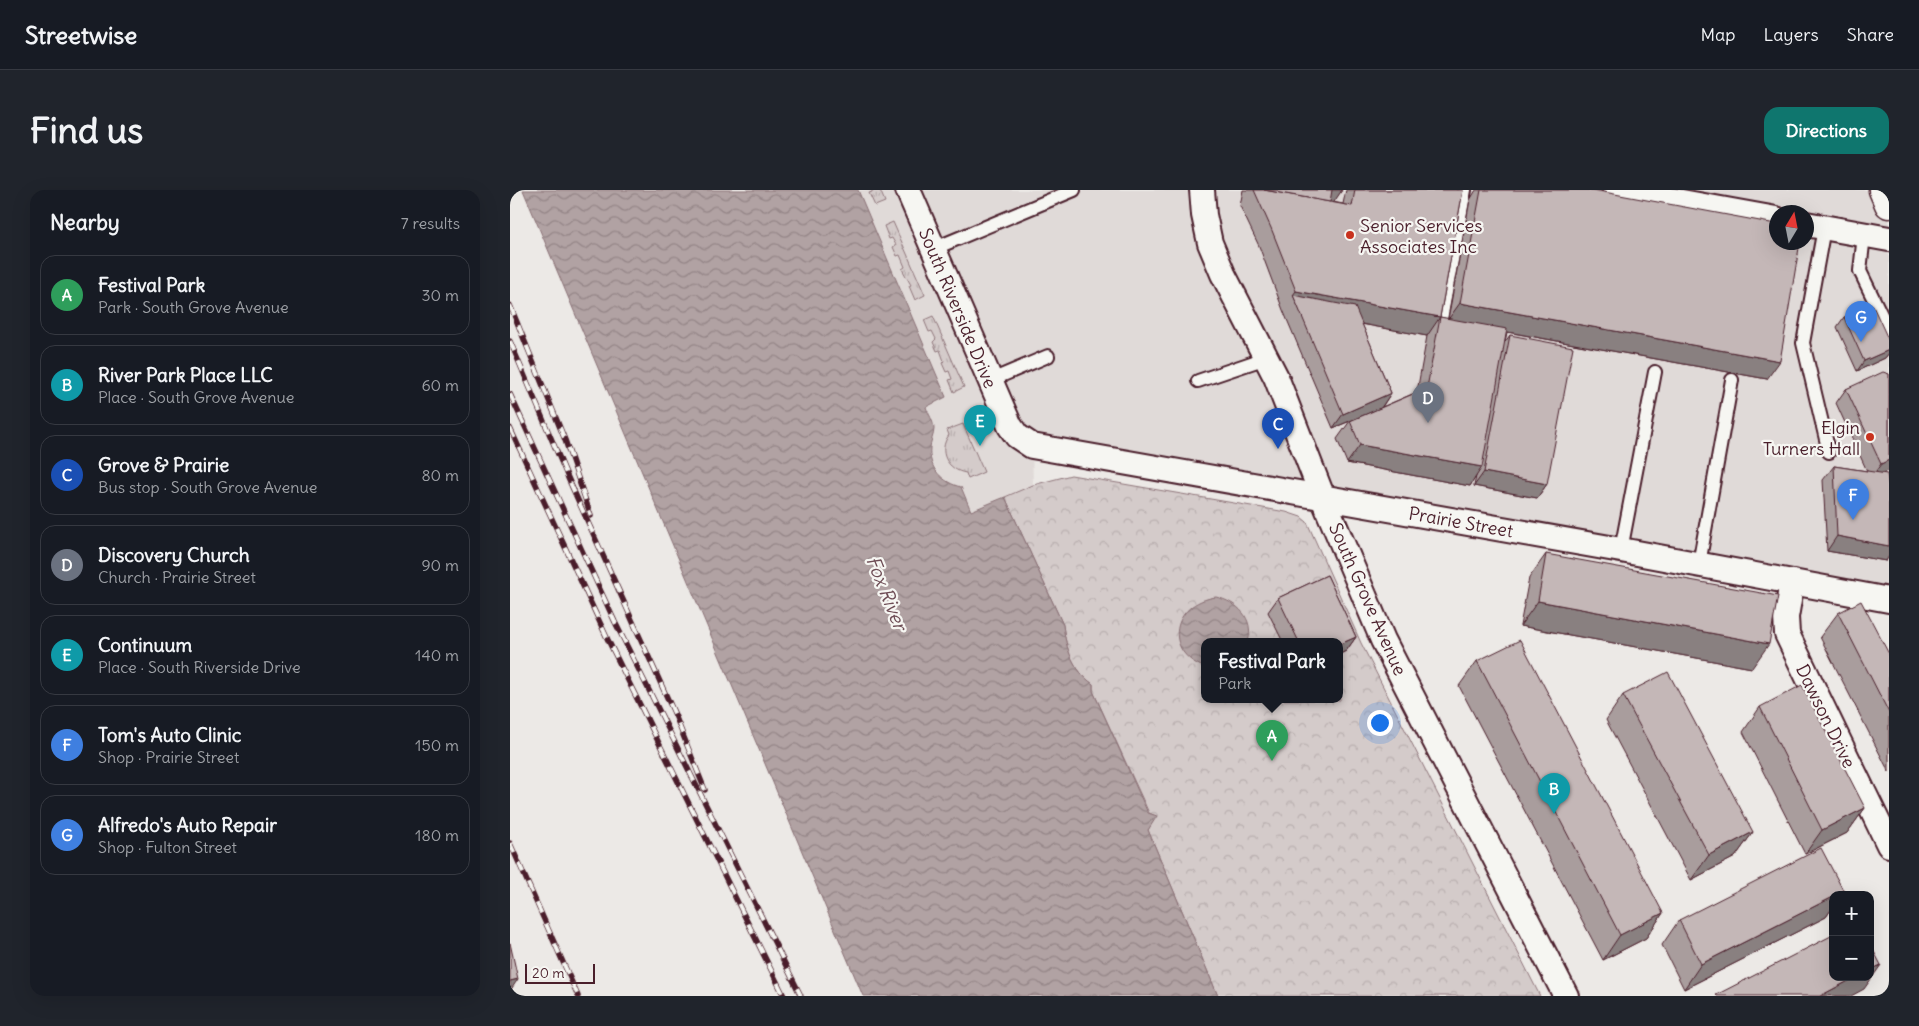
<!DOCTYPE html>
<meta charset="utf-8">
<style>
:root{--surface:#171b24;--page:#20242c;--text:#f1f3f6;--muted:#9ea1a6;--line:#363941;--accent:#0f766e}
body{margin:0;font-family:Delius,sans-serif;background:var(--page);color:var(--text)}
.controls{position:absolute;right:15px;bottom:15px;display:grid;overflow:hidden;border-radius:10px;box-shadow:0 5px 20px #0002}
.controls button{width:45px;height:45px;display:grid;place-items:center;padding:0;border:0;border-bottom:1px solid var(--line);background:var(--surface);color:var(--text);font:25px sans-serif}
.compass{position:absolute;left:1259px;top:15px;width:45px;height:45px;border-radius:50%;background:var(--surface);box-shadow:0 5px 20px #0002;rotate:10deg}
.scale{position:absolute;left:15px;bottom:12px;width:70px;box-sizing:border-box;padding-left:5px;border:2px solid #4a1f2b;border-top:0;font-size:14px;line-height:18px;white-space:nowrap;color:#4a1f2b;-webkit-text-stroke:4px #f6f6f2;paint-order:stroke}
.you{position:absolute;left:869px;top:532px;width:18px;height:18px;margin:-12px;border:4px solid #fff;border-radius:50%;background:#1a73e8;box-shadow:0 0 0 8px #1a73e833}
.badge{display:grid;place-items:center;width:32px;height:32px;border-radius:50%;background:var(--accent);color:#fff;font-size:16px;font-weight:700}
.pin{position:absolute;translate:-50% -41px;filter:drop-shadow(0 1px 2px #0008)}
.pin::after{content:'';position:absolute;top:26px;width:18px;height:15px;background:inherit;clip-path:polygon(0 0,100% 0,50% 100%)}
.popup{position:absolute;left:691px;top:448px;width:142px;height:65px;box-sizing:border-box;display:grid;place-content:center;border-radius:10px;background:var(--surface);filter:drop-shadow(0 1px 4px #0005);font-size:16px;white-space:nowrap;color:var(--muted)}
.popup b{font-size:19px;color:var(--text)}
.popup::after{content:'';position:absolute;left:50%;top:100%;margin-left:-10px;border:10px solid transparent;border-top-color:var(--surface)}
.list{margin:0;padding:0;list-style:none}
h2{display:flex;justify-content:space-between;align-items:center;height:65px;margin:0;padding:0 20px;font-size:21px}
h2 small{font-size:16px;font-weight:400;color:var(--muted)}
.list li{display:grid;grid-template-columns:32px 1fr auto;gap:15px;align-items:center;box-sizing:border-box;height:80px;margin:0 10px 10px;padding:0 10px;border:1px solid var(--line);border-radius:15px}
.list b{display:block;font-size:19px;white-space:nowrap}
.list p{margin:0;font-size:16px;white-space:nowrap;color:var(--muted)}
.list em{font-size:16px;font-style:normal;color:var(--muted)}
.map{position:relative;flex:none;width:1379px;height:806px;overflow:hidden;border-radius:15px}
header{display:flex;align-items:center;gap:30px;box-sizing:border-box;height:70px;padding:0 25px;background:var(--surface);border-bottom:1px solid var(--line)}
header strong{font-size:24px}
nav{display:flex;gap:28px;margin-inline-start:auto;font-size:18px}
.intro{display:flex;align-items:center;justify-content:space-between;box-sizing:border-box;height:120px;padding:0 30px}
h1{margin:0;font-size:35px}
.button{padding:12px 22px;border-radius:15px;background:var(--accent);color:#fff;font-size:18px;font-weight:700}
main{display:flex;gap:30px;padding:0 30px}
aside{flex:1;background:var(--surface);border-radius:15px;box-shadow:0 5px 20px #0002}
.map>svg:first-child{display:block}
.built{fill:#e0dad8;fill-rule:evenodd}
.grass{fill:url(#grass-tufts);stroke:#8f757a}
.park{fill:url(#park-crowns);stroke:#8f757a;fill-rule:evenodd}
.water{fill:url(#water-waves);stroke:#886e73}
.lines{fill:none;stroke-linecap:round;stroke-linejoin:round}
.service-casing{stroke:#4a1f2b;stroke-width:16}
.minor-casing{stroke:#4a1f2b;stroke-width:28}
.primary-casing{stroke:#4a1f2b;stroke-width:31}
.service{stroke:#f6f6f2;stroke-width:12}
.minor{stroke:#f6f6f2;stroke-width:24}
.primary{stroke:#f6f6f2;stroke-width:28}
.rail-casing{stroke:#4a1f2b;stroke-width:5.5}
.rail{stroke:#f6f6f2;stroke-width:4;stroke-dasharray:11;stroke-linecap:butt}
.wall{fill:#a99d9d;stroke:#4a1f2b;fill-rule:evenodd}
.shaded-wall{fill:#898080;stroke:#4a1f2b}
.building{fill:#c4b7b7;stroke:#4a1f2b}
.poi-dot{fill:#c8321e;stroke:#f6f6f2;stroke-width:2}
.labels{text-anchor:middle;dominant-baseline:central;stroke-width:4.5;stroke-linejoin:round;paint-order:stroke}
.poi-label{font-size:18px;fill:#4a1f2b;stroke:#f6f6f2;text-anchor:start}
.street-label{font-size:18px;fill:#4a1f2b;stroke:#f6f6f2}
.water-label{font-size:19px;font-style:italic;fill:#6e4d55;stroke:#f6f6f2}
</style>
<header>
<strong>Streetwise</strong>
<nav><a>Map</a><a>Layers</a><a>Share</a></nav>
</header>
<div class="intro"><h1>Find us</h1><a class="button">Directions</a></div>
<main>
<aside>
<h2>Nearby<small>7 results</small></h2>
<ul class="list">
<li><span class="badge" style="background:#2e9e5b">A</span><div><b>Festival Park</b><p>Park · South Grove Avenue</p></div><em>30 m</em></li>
<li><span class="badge" style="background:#0f9aa8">B</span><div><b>River Park Place LLC</b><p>Place · South Grove Avenue</p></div><em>60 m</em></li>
<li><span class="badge" style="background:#1a4fb4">C</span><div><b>Grove &amp; Prairie</b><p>Bus stop · South Grove Avenue</p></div><em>80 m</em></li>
<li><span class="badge" style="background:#6b7280">D</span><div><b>Discovery Church</b><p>Church · Prairie Street</p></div><em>90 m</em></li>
<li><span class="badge" style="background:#0f9aa8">E</span><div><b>Continuum</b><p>Place · South Riverside Drive</p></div><em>140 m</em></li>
<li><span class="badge" style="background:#3f7fe0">F</span><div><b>Tom's Auto Clinic</b><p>Shop · Prairie Street</p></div><em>150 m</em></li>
<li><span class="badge" style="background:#3f7fe0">G</span><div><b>Alfredo's Auto Repair</b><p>Shop · Fulton Street</p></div><em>180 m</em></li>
</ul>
</aside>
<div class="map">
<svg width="1379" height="806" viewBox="0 0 1379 806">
<defs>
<pattern id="grass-tufts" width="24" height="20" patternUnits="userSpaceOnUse" patternTransform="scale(1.25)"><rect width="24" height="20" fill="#d4cbca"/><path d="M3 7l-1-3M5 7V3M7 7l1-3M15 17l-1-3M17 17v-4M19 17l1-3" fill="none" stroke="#b8aeae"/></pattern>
<pattern id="park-crowns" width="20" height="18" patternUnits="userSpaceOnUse" patternTransform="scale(1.25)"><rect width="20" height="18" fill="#d4cbca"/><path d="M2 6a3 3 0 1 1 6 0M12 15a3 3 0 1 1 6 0" fill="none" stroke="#b8aeae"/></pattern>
<pattern id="water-waves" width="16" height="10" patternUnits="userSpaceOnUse" patternTransform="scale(1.25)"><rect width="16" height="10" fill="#b1a2a3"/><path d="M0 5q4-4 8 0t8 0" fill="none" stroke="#928385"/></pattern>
</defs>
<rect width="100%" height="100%" fill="#ece9e6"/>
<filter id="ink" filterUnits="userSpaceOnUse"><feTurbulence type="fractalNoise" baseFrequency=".02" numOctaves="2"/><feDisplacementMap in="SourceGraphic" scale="10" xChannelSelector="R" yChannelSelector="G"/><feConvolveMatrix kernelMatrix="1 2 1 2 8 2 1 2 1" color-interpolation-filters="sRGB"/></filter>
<g filter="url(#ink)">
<!-- built -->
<path class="built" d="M348 0H1373L1379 14V410L522 256 523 295 461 321 451 297 441 294 431 287 421 270 420 261 424 237 416 217 436 207ZM1266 22H1296V52H1266Z"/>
<!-- grass -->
<g class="grass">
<path d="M362 0H370L375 12 365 16 359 3 362 2Z"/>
<path d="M383 32 415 105 405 110 399 96 401 95 392 79 395 77 390 65 387 66 383 57 386 55 382 48 379 49 374 36Z"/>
<path d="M423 126 454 197 444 202 439 190 442 189 439 181 436 182 432 173 434 171 430 160 427 161 423 152 426 149 422 141 419 142 414 130Z"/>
<path d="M453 234 474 282 458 289 456 283C437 280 427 261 439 245L437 240Z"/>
</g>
<!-- park -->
<path class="park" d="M561 285 776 322 791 327 797 332 851 453 1030 806H708L638 640 646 626 639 623 583 501V494C563 480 556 459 553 435L495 307 523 295ZM694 452H830V510H694Z"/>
<!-- water -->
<g class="water">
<path d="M13 0H348L436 207 416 217C418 223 424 232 424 239 424 245 420 252 420 258 418 278 433 293 451 297L461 321 495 307 553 435C556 459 563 480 583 494V501L638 623 647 626 638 640 708 806H353Z"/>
<path d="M706 407C727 412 745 428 738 452H694V477C653 462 661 413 706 407Z"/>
</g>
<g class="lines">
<!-- service casing -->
<g class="service-casing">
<g id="service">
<path d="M1314 38 1293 153 1319 262"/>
<path d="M1354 45 1350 81 1379 141"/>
<path d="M423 59 564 0"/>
<path d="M929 140 955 0"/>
<path d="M479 191 538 166"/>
<path d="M688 191 756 168"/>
<path d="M1111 360 1145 182"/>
<path d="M1189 374 1222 190"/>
</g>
</g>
<!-- minor casing -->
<g class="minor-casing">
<g id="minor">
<path d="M398 0 500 236 507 246 522 256 1111 360 1379 410"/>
<path d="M692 0 694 25 700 53 713 84 766 187 813 308 873 450 1056 806"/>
<path d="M1105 0 1266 29"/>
<path d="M1296 34 1379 49"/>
<path d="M1282 392 1276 427 1277 444 1379 655"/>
</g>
</g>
<!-- primary casing -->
<g class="primary-casing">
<path id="primary" d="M1373 0 1379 14"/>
</g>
<!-- service -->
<use href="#service" class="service"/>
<!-- minor -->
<use href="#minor" class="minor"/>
<!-- primary -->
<use href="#primary" class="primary"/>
<!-- rail casing -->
<g class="rail-casing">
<g id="rail">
<path d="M0 115 55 250 81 326"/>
<path d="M0 151 58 288 165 525 195 600"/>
<path d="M0 204 105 432 291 806"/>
<path d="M0 238 98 450 274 806"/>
<path d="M0 653 68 806"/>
</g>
</g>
<!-- rail -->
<use href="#rail" class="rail"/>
</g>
<!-- wall -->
<g class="wall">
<path d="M733 0H832L823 12 833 14 836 0H953L930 127 938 129 960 10 966 0H1083L1257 189 997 142 995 152 1000 145 1037 294 1027 308 964 296 966 286 960 296 837 273 827 249 840 231 850 227 823 238 773 120 749 56 730 16ZM852 134 917 146 907 202 872 217 881 203Z"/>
<path d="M1334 127 1379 151V163L1375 168 1347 181 1327 137Z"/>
<path d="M1379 184V280L1371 283 1379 299V366L1376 371 1317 361 1313 290 1324 276 1357 281 1326 213 1336 199Z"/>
<path d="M1036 364 1242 478 1010 436 1019 388Z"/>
<path d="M817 385 846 447 836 461 830 464V452H773L758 422 768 408Z"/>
<path d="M1328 423 1379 464V582L1310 447Z"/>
<path d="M967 471 1153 723 1136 748 1093 770 949 496Z"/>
<path d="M1113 505 1243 642 1225 667 1181 690 1096 530Z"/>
<path d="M1250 517 1355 618 1337 643 1295 664 1233 542Z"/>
<path d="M1334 702 1332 705H1323V717L1316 727 1174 799 1152 755 1169 730Z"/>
</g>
<!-- shaded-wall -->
<g class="shaded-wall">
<path d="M821 0H832L822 15 812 13Z"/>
<path d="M786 101 930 127 917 146 791 123 783 105Z"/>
<path d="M950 113 1270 171 1257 189 937 131Z"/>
<path d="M1379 160V163L1375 168 1347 181 1354 171Z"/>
<path d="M881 203 871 218 823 238 833 224Z"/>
<path d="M850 255 972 277 960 296 837 273Z"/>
<path d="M1379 270V280L1361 288 1371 274Z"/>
<path d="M974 282 1037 294 1027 308 964 296Z"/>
<path d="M1327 346 1379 356V366L1376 371 1317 361Z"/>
<path d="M1028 411 1259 454 1242 478 1010 436Z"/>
<path d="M846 447 836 461 830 464V454Z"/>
<path d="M1355 618 1337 643 1295 664 1312 640Z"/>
<path d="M1243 642 1225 667 1181 690 1199 665Z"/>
<path d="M1323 707V717L1316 727 1174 799 1191 774Z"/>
<path d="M1153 723 1136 748 1093 770 1110 745Z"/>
<path d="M1371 775 1354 799 1341 806H1310L1346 787H1360V780Z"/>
<path d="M8 789 0 801V791Z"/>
</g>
<!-- building -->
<g class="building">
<path d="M744 0H754L842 16 845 0H953L930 127 786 101 761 38Z"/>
<path d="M754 0H822L820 12Z"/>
<path d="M971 0H1083L1266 34V52H1290L1270 171 950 113Z"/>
<path d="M783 105 845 117 881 203 833 224Z"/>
<path d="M1362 114 1379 151V160L1354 171 1334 127Z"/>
<path d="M930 127 997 139 972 277 850 255 840 231 917 198Z"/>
<path d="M1000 145 1063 157 1037 294 974 282Z"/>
<path d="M1373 182 1379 184V270L1371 274 1336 199Z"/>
<path d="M1324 276 1377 284 1379 299V356L1327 346Z"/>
<path d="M1036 364 1268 406 1259 454 1028 411Z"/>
<path d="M817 385 846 447 830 454V452H789L768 408Z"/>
<path d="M1351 411 1379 464V523L1328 423Z"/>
<path d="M1010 450 1153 723 1110 745 967 471Z"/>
<path d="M1158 482 1243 642 1199 665 1113 505Z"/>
<path d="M1292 495 1355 618 1312 640 1250 517Z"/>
<path d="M1311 658 1334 702 1328 705H1323V707L1191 774 1169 730Z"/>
<path d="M1323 745V787H1346L1310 806H1207L1206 805Z"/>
<path d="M0 753 8 789 0 791Z"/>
<path d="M1360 754 1371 775 1360 780Z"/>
<path d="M0 796 2 806H0Z"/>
</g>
</g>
<!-- markers -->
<g class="poi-dot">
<circle cx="840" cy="45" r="5"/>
<circle cx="1360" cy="247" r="5"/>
</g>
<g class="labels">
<!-- poi labels -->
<g class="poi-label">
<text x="850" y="35">Senior Services<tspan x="850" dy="21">Associates Inc</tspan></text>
<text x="1350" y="237" text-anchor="end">Elgin<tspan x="1350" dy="21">Turners Hall</tspan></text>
</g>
<!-- street labels -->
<g class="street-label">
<text transform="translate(448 118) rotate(67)">South Riverside Drive</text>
<text transform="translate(951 332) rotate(10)">Prairie Street</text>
<text transform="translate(858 409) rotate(66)">South Grove Avenue</text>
<text transform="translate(1316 526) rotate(64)">Dawson Drive</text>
</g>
<!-- water labels -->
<g class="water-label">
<text transform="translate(377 403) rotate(68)">Fox River</text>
</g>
</g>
</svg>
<div class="controls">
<button>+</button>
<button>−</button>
</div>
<svg class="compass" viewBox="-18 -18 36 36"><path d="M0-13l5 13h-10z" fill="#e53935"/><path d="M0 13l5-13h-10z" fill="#9ea1a6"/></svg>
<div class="scale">20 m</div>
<div class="you"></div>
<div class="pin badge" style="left:762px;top:571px;background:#2e9e5b">A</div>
<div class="popup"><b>Festival Park</b>Park</div>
<div class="pin badge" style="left:1044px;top:624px;background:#0f9aa8">B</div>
<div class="pin badge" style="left:768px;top:259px;background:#1a4fb4">C</div>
<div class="pin badge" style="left:918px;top:233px;background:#6b7280">D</div>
<div class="pin badge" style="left:470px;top:256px;background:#0f9aa8">E</div>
<div class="pin badge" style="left:1343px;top:330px;background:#3f7fe0">F</div>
<div class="pin badge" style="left:1351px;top:152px;background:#3f7fe0">G</div>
</div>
</main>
